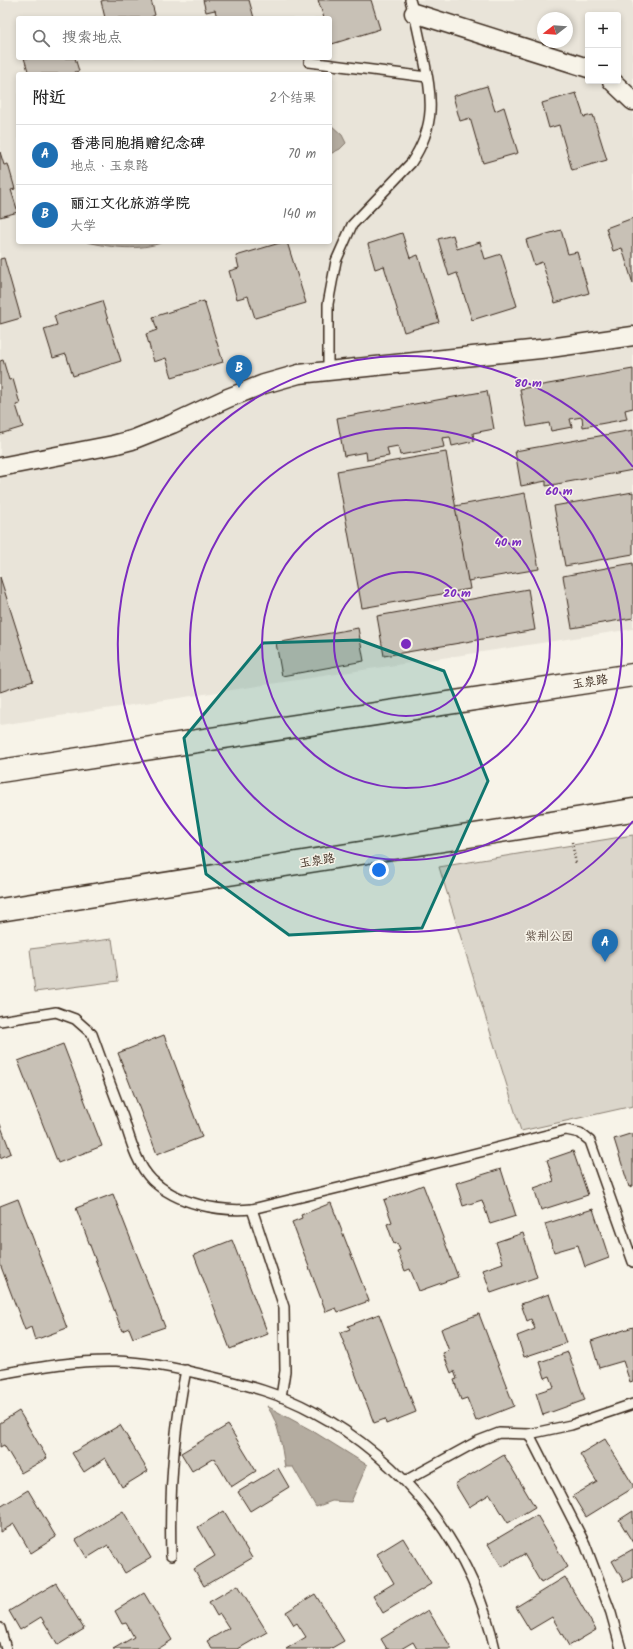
<!DOCTYPE html>
<html lang="zh">
<meta charset="utf-8">
<style>
:root{--surface:#fff;--page:#f2f2f2;--text:#222;--muted:#767676;--line:#e0e0e0;--accent:#1f6fb2}
body{margin:0;font-family:Kalam,"LXGW WenKai TC",sans-serif;background:var(--page);color:var(--text)}
.controls{position:absolute;right:12px;top:12px;display:grid;overflow:hidden;border-radius:4px;box-shadow:0 2px 6px #0003}
.controls button{width:36px;height:36px;display:grid;place-items:center;padding:0;border:0;border-bottom:1px solid var(--line);background:var(--surface);color:var(--text);font:20px sans-serif}
.compass{position:absolute;left:537px;top:12px;width:36px;height:36px;border-radius:50%;background:var(--surface);box-shadow:0 2px 6px #0003;rotate:253deg}
.you{position:absolute;left:379px;top:870px;width:14px;height:14px;margin:-10px;border:3px solid #fff;border-radius:50%;background:#1a73e8;box-shadow:0 0 0 6px #1a73e833}
.badge{display:grid;place-items:center;width:26px;height:26px;border-radius:50%;background:var(--accent);color:#fff;font-size:13px;font-weight:700}
.pin{position:absolute;translate:-50% -33px;filter:drop-shadow(0 1px 2px #0008)}
.pin::after{content:'';position:absolute;top:21px;width:14px;height:12px;background:inherit;clip-path:polygon(0 0,100% 0,50% 100%)}
.list{margin:0;padding:0;list-style:none}
h2{display:flex;justify-content:space-between;align-items:center;height:52px;margin:0;padding:0 16px;font-size:17px}
h2 small{font-size:13px;font-weight:400;color:var(--muted)}
.list li{display:grid;grid-template-columns:26px 1fr auto;gap:12px;align-items:center;box-sizing:border-box;height:60px;padding:0 16px;border-top:1px solid var(--line)}
.list b{display:block;font-size:15px;white-space:nowrap}
.list p{margin:0;font-size:13px;white-space:nowrap;color:var(--muted)}
.list em{font-size:13px;font-style:normal;color:var(--muted)}
.icon{flex:none;width:22px;height:22px;fill:none;stroke:currentColor;stroke-width:2;stroke-linecap:round;stroke-linejoin:round}
.map{position:relative;flex:none;width:633px;height:1649px;overflow:hidden}
.search{position:absolute;background:var(--surface);box-shadow:0 2px 6px #0003;left:16px;top:16px;width:316px;height:44px;display:flex;align-items:center;gap:10px;box-sizing:border-box;padding:0 14px;border-radius:4px;color:var(--muted);font-size:15px}
.panel{position:absolute;background:var(--surface);box-shadow:0 2px 6px #0003;left:16px;top:72px;width:316px;height:172px;border-radius:4px}
.map>svg:first-child{display:block}
.built{fill:#e9e4d9;fill-rule:evenodd}
.green{fill:#dbd6cb;stroke:#8b8074}
.water{fill:#b4aca0;stroke:#84786c}
.building{fill:#c8c1b6;stroke:#3b2a1e}
.lines{fill:none;stroke-linecap:round;stroke-linejoin:round}
.lane-casing{stroke:#3b2a1e;stroke-width:12}
.street-casing{stroke:#3b2a1e;stroke-width:21}
.highway-casing{stroke:#3b2a1e;stroke-width:25}
.path{stroke:#3b2a1e;stroke-width:2.5;stroke-dasharray:1 3;stroke-linecap:butt}
.lane{stroke:#f7f3e8;stroke-width:9}
.street{stroke:#f7f3e8;stroke-width:18}
.highway{stroke:#f7f3e8;stroke-width:22}
.marked{fill:#0f766e;fill-opacity:0.2;stroke:#0f766e;stroke-width:3;stroke-linejoin:round}
.ring{fill:none;stroke:#7b2cbf;stroke-width:2}
.labels{text-anchor:middle;dominant-baseline:central;stroke-width:3;stroke-linejoin:round;paint-order:stroke}
.street-label{font-size:12px;fill:#3b2a1e;stroke:#f7f3e8}
.park-label{font-size:12px;fill:#5b4c41;stroke:#f7f3e8}
.centre{fill:#7b2cbf;stroke:#f7f3e8;stroke-width:2}
.ring-label{font-size:12px;text-anchor:middle;font-weight:bold;fill:#7b2cbf;stroke:#f7f3e8;stroke-width:3;stroke-linejoin:round;paint-order:stroke}
</style>
<div class="map">
<svg width="633" height="1649" viewBox="0 0 633 1649">
<rect width="100%" height="100%" fill="#f7f3e8"/>
<filter id="ink" filterUnits="userSpaceOnUse"><feTurbulence type="fractalNoise" baseFrequency=".025" numOctaves="2"/><feDisplacementMap in="SourceGraphic" scale="8" xChannelSelector="R" yChannelSelector="G"/><feConvolveMatrix kernelMatrix="1 2 1 2 8 2 1 2 1" color-interpolation-filters="sRGB"/></filter>
<g filter="url(#ink)">
<!-- built -->
<path class="built" d="M0 0H631L633 4V629L0 725ZM588 15H618V81H588ZM18 18H330V58H18ZM543 18H567V42H543ZM18 74H330V242H18Z"/>
<!-- green -->
<g class="green">
<path d="M633 835V1106L521 1131 439 867Z"/>
<path d="M112 939 118 981 35 992 30 949Z"/>
</g>
<!-- water -->
<g class="water">
<path d="M330 124 342 135 346 143 340 149 330 154Z"/>
<path d="M87 242H164C138 251 114 248 87 242Z"/>
<path d="M267 1406 311 1430 367 1465 351 1502 332 1501 316 1507 293 1467H285C281 1445 280 1425 267 1406Z"/>
</g>
<!-- building -->
<g class="building">
<path d="M105 0H151L155 15 151 17 152 18H105L101 1Z"/>
<path d="M203 0H249L254 18H217L215 10 206 12Z"/>
<path d="M318 0H371L380 29 332 44 330 37V18H324Z"/>
<path d="M24 58H75L79 71 75 72V74H29Z"/>
<path d="M487 86 495 111 504 107 518 153 483 163 470 118 460 121 453 96Z"/>
<path d="M576 93 584 117 593 115 607 160 572 170 559 125 549 128 542 103Z"/>
<path d="M0 152 4 165 8 164 15 189 11 190 18 212 0 217Z"/>
<path d="M633 218V284L622 248 613 251 606 228Z"/>
<path d="M561 230 568 254 577 252 589 293 555 303 542 262 534 265 526 240Z"/>
<path d="M402 233 410 258 418 255 439 322 404 332 384 266 375 269 368 244Z"/>
<path d="M453 235 457 249 480 242 485 259 501 254 517 306 472 320 457 273 449 276 438 239Z"/>
<path d="M283 242H287L306 303 255 318 248 296 237 299 229 271 239 268 236 256Z"/>
<path d="M4 258 21 318 0 324V259Z"/>
<path d="M102 301 121 361 73 376 66 354 53 358 44 329 57 325 54 316Z"/>
<path d="M204 301 223 362 172 377 166 358 154 362 146 334 157 330 153 317Z"/>
<path d="M3 360 9 380 13 379 20 404 16 405 23 427 0 434V361Z"/>
<path d="M633 369V408L625 410 627 419 583 427 582 417 570 419 572 427 551 431 549 423 527 427 520 389Z"/>
<path d="M487 391 494 429 473 433 474 441 452 446 450 437 442 438 444 447 400 455 398 446 387 448 389 456 367 460 366 452 344 456 337 418Z"/>
<path d="M633 430V470L546 486V481L521 486 515 451Z"/>
<path d="M446 452 470 589 362 608 337 471Z"/>
<path d="M633 492V554L565 566 554 506Z"/>
<path d="M525 493 539 569 468 581 455 506Z"/>
<path d="M633 563V618L572 628 563 576Z"/>
<path d="M0 577 33 681 0 692Z"/>
<path d="M528 589 535 630 384 656 377 616Z"/>
<path d="M358 628 364 661 282 676 276 643Z"/>
<path d="M164 1035 202 1137 157 1154 118 1053Z"/>
<path d="M63 1044 102 1146 58 1163 18 1061Z"/>
<path d="M0 1124 11 1153 0 1158Z"/>
<path d="M633 1133V1186L629 1187 614 1139Z"/>
<path d="M573 1151 588 1195 541 1210 534 1188 554 1181 547 1160Z"/>
<path d="M501 1169 516 1216 490 1224 482 1200 463 1206 456 1183Z"/>
<path d="M423 1185 458 1277 419 1291 410 1269 405 1271 397 1251 400 1250 397 1243 394 1244 387 1224 392 1222 384 1200Z"/>
<path d="M113 1194 165 1327 133 1338 129 1328 122 1331 76 1208Z"/>
<path d="M18 1199 67 1328 35 1340 31 1327 25 1330 0 1264V1206Z"/>
<path d="M331 1203 369 1301 338 1312 336 1308 326 1312 292 1222 302 1218 301 1215Z"/>
<path d="M593 1209 609 1258 585 1267 578 1245 554 1252 545 1224Z"/>
<path d="M523 1233 537 1277 491 1293 483 1270 503 1263 496 1242Z"/>
<path d="M232 1240 268 1334 230 1349 194 1255Z"/>
<path d="M549 1294 566 1343 524 1357 517 1336 535 1329 531 1319 527 1321 521 1304Z"/>
<path d="M379 1314 416 1412 386 1424 385 1419 374 1423 340 1333 350 1329 348 1326Z"/>
<path d="M479 1314 514 1406 476 1421 467 1398 461 1400 454 1380 457 1379 454 1371 451 1373 443 1353 449 1351 441 1329Z"/>
<path d="M633 1327V1381L630 1382 623 1361 599 1368 591 1341Z"/>
<path d="M568 1352 585 1400 543 1415 536 1393 554 1387 550 1376 545 1378 540 1362Z"/>
<path d="M19 1411 47 1458 21 1473 4 1445 0 1447V1423Z"/>
<path d="M120 1425 148 1471 122 1487 105 1458 84 1472 72 1453Z"/>
<path d="M228 1425 256 1471 231 1487 214 1458 192 1471 181 1453Z"/>
<path d="M605 1439 633 1485V1488L586 1517 573 1496 597 1482 580 1454Z"/>
<path d="M504 1455 535 1507 508 1523 490 1494 469 1507 455 1484Z"/>
<path d="M278 1468 289 1487 250 1511 238 1492Z"/>
<path d="M28 1490 56 1537 31 1553 14 1524 0 1532V1507Z"/>
<path d="M123 1511 151 1558 125 1573 108 1545 87 1558 76 1540Z"/>
<path d="M224 1511 252 1558 204 1586 194 1569 215 1556 198 1527Z"/>
<path d="M633 1511V1543L619 1520Z"/>
<path d="M537 1515 568 1567 541 1583 524 1554 502 1567 488 1544Z"/>
<path d="M403 1538 431 1584 383 1613 373 1596 394 1583 377 1554Z"/>
<path d="M633 1549V1577L624 1582 612 1561Z"/>
<path d="M565 1577 596 1630 569 1646 552 1617 530 1630 516 1607Z"/>
<path d="M56 1583 84 1629 58 1645 41 1617 20 1630 9 1611Z"/>
<path d="M238 1585 267 1632 238 1649H212L207 1641 229 1628 220 1614 217 1616 209 1602Z"/>
<path d="M144 1593 172 1640 158 1649H113L134 1637 126 1623 122 1624 115 1611Z"/>
<path d="M315 1594 344 1641 330 1649H286L306 1637 297 1623 294 1625 286 1612Z"/>
<path d="M428 1610 452 1649H417L413 1642 401 1649H387L381 1639Z"/>
</g>
<g class="lines">
<!-- lane casing -->
<g class="lane-casing">
<g id="lane">
<path d="M309 62 427 77"/>
<path d="M328 371V304L336 261 352 225 411 163C437 124 432 97 423 54 419 36 416 18 410 0"/>
<path d="M0 1021 56 1012 75 1019 92 1034C102 1062 112 1089 123 1117 130 1138 136 1164 152 1180 177 1204 219 1212 252 1209L367 1181 566 1130 580 1133 590 1141 633 1262"/>
<path d="M252 1209 284 1307 285 1371 281 1397"/>
<path d="M0 1374C39 1367 77 1360 116 1361 149 1362 181 1369 213 1377 247 1385 281 1394 312 1411 404 1460 472 1546 495 1649"/>
<path d="M529 1434 585 1544 611 1613 621 1649"/>
<path d="M405 1481 478 1441 499 1433 529 1434 571 1425 633 1404"/>
<path d="M171 1556C169 1491 173 1434 186 1370"/>
<path d="M0 1628 6 1649"/>
</g>
</g>
<!-- street casing -->
<g class="street-casing">
<g id="street">
<path d="M414 13 588 68"/>
<path d="M612 81 633 101"/>
<path d="M0 467 113 445 132 440 172 424 228 398 264 384 299 374 550 348 633 336"/>
</g>
</g>
<!-- highway casing -->
<g class="highway-casing">
<g id="highway">
<path d="M0 771 633 675"/>
<path d="M0 910 633 810"/>
</g>
</g>
<!-- path -->
<path class="path" d="M572 842 576 864"/>
<!-- lane -->
<use href="#lane" class="lane"/>
<!-- street -->
<use href="#street" class="street"/>
<!-- highway -->
<use href="#highway" class="highway"/>
</g>
</g>
<!-- marked area -->
<path class="marked" d="M359 640 444 671 488 781 422 928 289 935 206 874 184 738 263 643Z"/>
<!-- distance rings -->
<g class="ring">
<circle cx="406" cy="644" r="72"/>
<circle cx="406" cy="644" r="144"/>
<circle cx="406" cy="644" r="216"/>
<path d="M633 821A288 288 0 1 1 633 467"/>
</g>
<g class="labels">
<!-- street labels -->
<g class="street-label">
<text transform="translate(590 682) rotate(-9)">玉泉路</text>
<text transform="translate(317 861) rotate(-9)">玉泉路</text>
</g>
<!-- park labels -->
<g class="park-label">
<text x="549" y="936">紫荆公园</text>
</g>
</g>
<circle cx="406" cy="644" r="6" class="centre"/>
<g class="ring-label">
<text x="528" y="387">80 m</text>
<text x="559" y="495">60 m</text>
<text x="508" y="546">40 m</text>
<text x="457" y="597">20 m</text>
</g>
</svg>
<div class="controls">
<button>+</button>
<button>−</button>
</div>
<svg class="compass" viewBox="-18 -18 36 36"><path d="M0-13l5 13h-10z" fill="#e53935"/><path d="M0 13l5-13h-10z" fill="#767676"/></svg>
<div class="you"></div>
<div class="pin badge" style="left:605px;top:962px">A</div>
<div class="pin badge" style="left:239px;top:388px">B</div>
<div class="search"><svg class="icon" aria-label="search" viewBox="0 0 24 24"><circle cx="10" cy="10" r="6"/><path d="M15 15l6 6"/></svg>搜索地点</div>
<section class="panel">
<h2>附近<small>2个结果</small></h2>
<ul class="list">
<li><span class="badge">A</span><div><b>香港同胞捐赠纪念碑</b><p>地点 · 玉泉路</p></div><em>70 m</em></li>
<li><span class="badge">B</span><div><b>丽江文化旅游学院</b><p>大学</p></div><em>140 m</em></li>
</ul>
</section>
</div>
